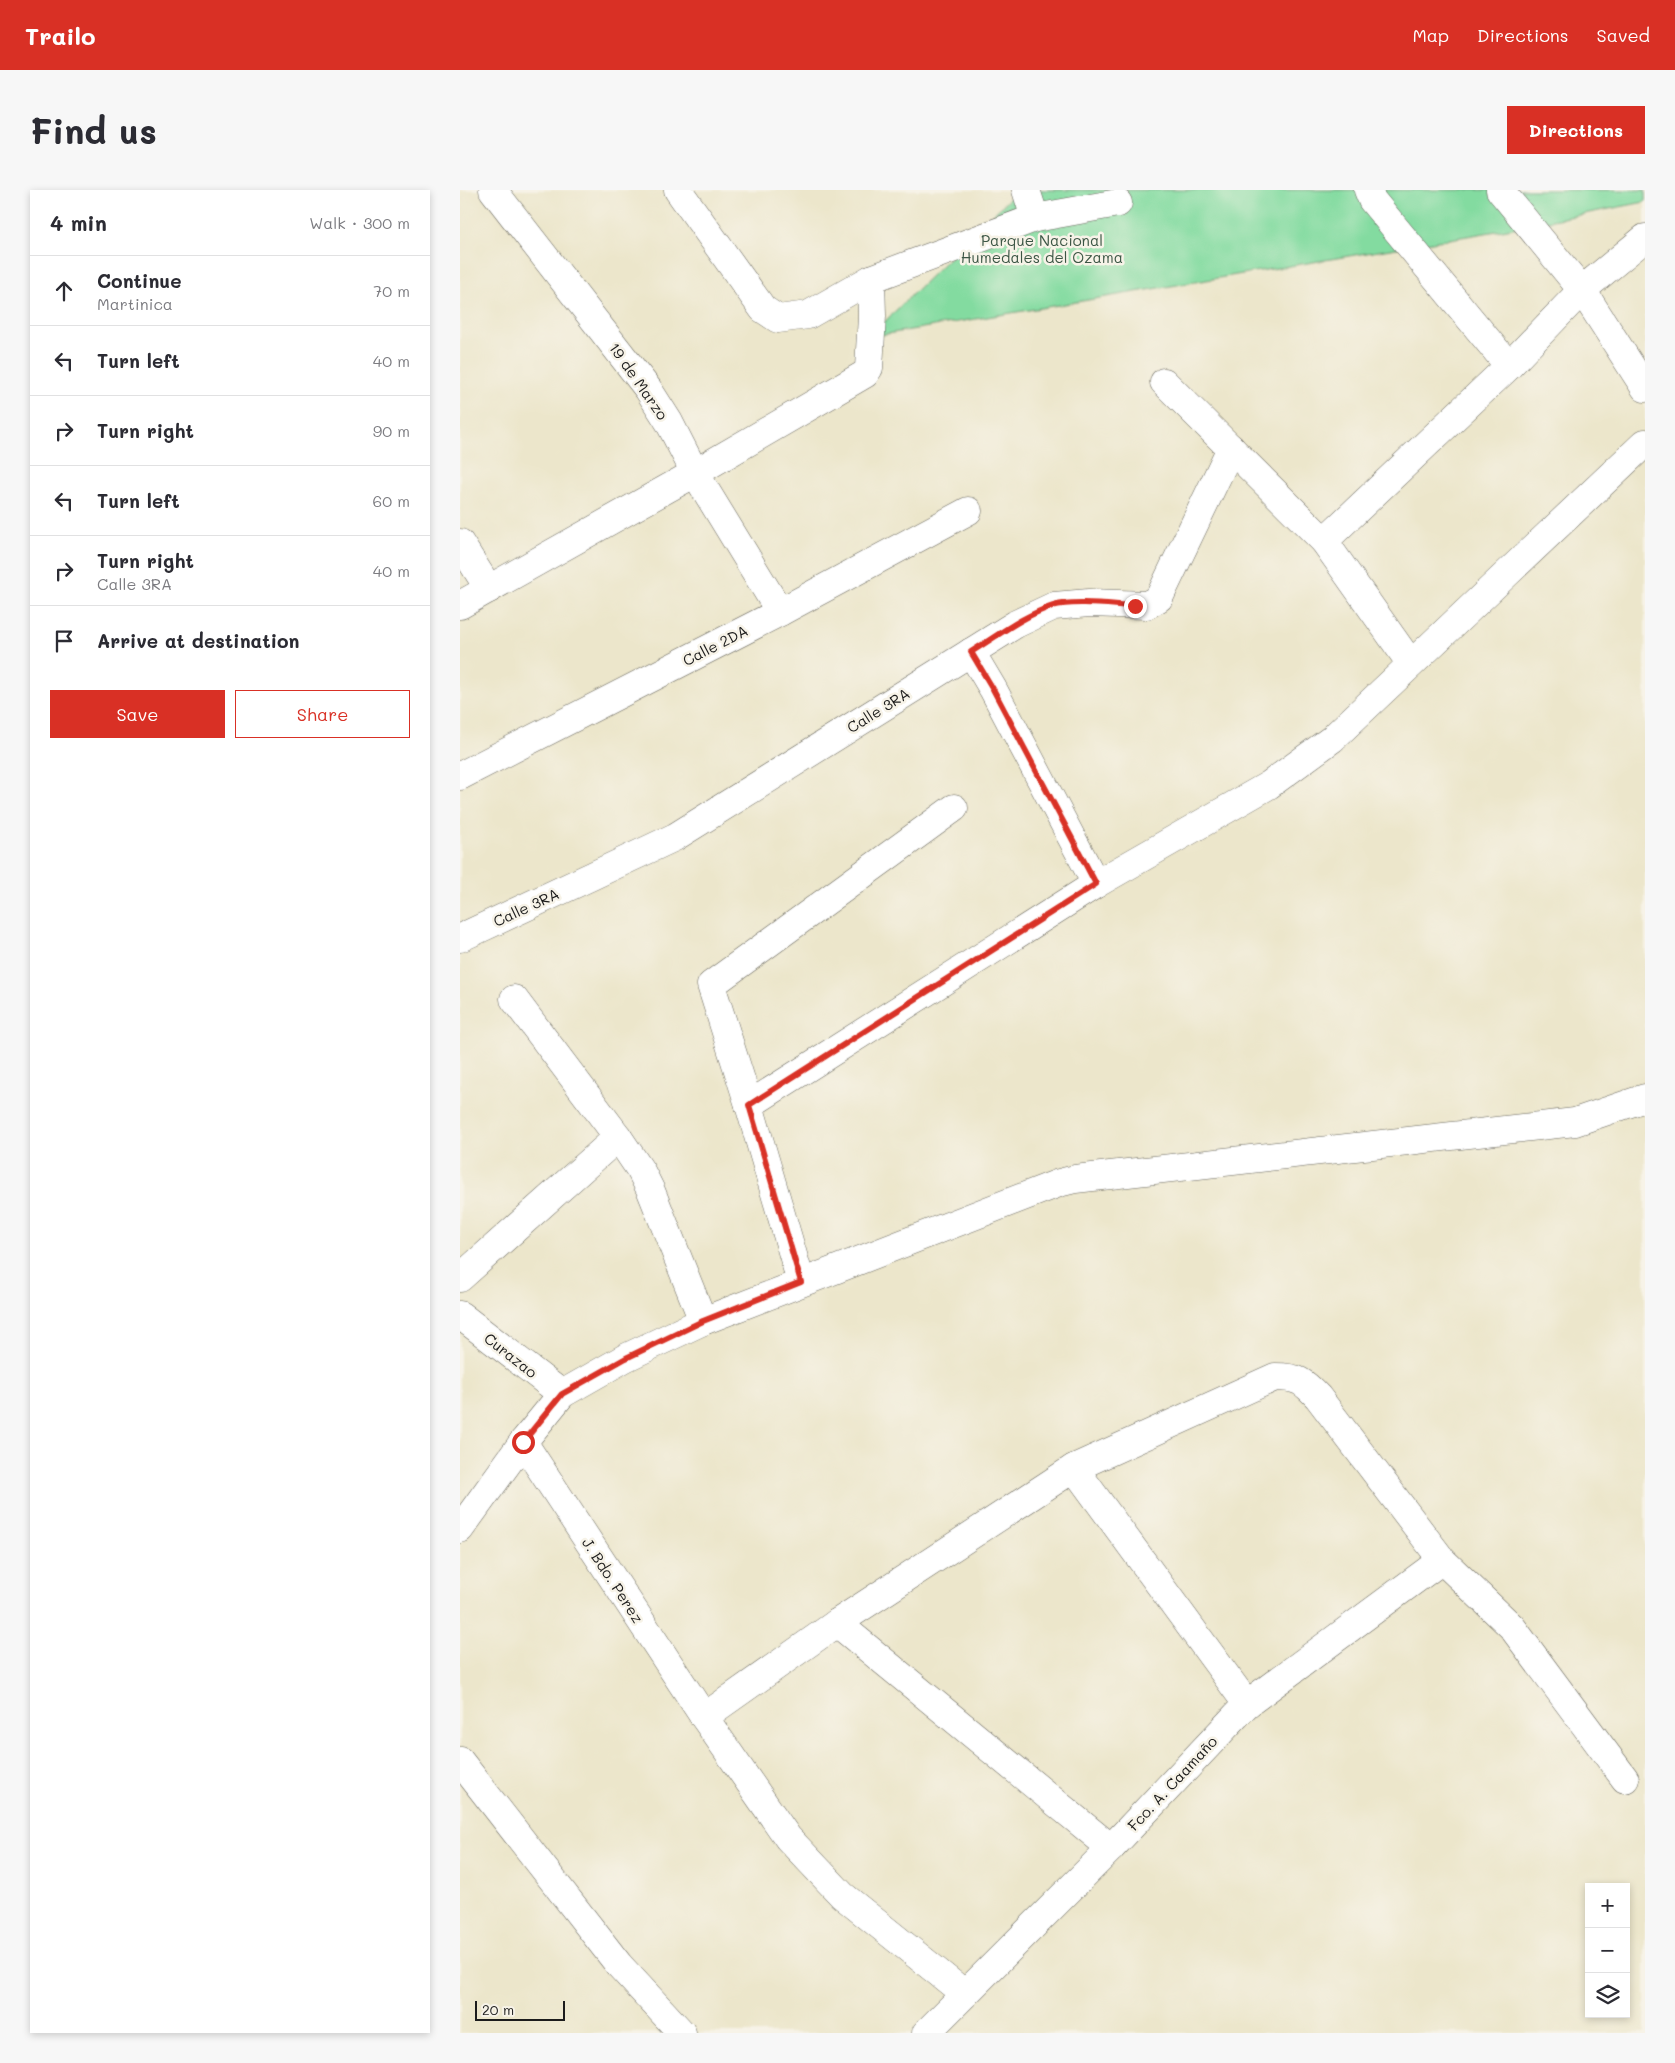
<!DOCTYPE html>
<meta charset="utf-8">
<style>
:root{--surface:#fff;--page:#f7f7f7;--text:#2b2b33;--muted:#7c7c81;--line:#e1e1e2;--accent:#d93025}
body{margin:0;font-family:Mali,sans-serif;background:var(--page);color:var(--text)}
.controls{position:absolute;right:15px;bottom:15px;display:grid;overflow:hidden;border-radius:0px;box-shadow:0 2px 8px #0003}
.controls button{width:45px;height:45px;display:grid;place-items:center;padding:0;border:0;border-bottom:1px solid var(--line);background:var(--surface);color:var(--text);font:25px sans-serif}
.scale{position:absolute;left:15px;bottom:12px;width:90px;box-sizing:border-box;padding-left:5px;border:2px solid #1c1c1c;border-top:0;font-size:14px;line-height:18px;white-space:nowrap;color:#1c1c1c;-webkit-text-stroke:4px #f7f3e8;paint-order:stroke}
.stop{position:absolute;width:15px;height:15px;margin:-11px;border:4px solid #d93025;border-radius:50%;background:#fff}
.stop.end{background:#d93025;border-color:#fff;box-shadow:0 1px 5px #0008}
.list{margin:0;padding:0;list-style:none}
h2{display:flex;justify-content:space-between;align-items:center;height:65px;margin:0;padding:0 20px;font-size:21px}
h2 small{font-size:16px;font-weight:400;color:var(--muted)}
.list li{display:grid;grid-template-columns:32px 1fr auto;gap:15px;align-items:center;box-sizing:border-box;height:70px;padding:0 20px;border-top:1px solid var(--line)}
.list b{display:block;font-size:19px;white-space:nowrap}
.list p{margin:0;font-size:16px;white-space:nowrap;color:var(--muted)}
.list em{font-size:16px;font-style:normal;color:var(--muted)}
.actions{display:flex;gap:10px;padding:15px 20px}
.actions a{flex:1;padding:11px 0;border:1px solid var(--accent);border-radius:0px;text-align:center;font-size:18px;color:var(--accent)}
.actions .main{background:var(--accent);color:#fff}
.icon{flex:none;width:28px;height:28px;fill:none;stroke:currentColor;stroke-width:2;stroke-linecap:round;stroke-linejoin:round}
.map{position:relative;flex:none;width:1185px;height:1843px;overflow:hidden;border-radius:0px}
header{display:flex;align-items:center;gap:30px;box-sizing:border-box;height:70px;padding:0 25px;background:var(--accent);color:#fff}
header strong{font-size:24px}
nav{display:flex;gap:28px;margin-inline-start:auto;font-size:18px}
.intro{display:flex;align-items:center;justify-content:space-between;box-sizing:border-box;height:120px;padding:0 30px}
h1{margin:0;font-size:35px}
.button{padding:12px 22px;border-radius:0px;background:var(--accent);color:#fff;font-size:18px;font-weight:700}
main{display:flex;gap:30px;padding:0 30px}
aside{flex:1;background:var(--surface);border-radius:0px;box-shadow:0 2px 8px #0003}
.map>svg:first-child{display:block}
.green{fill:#83dba0;stroke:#507c5e}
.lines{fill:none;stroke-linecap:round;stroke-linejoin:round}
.minor-casing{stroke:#656359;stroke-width:29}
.minor{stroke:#fff;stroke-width:28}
.route{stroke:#d93025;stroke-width:6}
.labels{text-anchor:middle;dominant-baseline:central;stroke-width:5;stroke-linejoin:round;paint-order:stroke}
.park-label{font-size:15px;fill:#3b5544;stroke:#f7f3e8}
.street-label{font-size:15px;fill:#1c1c1c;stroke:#f7f3e8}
</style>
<header>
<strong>Trailo</strong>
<nav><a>Map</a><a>Directions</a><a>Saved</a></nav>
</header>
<div class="intro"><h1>Find us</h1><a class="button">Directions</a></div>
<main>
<aside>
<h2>4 min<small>Walk · 300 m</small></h2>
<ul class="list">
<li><svg class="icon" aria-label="ahead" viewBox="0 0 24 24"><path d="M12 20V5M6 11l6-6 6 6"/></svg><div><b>Continue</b><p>Martinica</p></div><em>70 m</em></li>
<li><svg class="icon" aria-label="left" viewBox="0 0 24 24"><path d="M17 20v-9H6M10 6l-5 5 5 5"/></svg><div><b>Turn left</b></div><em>40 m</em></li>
<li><svg class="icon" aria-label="right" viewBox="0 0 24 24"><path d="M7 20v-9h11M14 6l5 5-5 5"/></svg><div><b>Turn right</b></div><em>90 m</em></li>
<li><svg class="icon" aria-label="left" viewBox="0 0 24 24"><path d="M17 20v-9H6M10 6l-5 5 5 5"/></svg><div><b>Turn left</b></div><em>60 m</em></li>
<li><svg class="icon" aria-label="right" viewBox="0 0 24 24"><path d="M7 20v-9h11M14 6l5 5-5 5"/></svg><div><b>Turn right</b><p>Calle 3RA</p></div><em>40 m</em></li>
<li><svg class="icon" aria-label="arrive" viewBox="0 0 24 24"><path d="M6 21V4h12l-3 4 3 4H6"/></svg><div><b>Arrive at destination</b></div></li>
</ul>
<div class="actions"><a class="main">Save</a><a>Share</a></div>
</aside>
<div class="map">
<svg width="1185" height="1843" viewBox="0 0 1185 1843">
<rect width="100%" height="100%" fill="#f7f3e8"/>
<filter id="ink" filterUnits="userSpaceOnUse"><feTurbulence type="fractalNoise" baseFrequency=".02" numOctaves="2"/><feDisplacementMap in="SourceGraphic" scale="10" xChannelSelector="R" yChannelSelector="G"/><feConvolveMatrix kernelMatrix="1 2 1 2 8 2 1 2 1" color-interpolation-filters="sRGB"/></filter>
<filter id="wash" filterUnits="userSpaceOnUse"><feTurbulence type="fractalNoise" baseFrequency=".0096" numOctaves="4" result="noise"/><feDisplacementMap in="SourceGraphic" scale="20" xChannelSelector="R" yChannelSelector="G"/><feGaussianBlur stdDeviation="1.12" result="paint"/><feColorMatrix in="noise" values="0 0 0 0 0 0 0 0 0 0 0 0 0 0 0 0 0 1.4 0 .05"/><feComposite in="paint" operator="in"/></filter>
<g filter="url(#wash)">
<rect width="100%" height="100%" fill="#ece6cb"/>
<!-- green -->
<path class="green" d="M558 0H1185V12L1037 41 409 147Z"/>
</g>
<g filter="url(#ink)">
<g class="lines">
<!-- minor casing -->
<g class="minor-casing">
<g id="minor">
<path d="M33 0 188 199 209 232 235 283 320 422"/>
<path d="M218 0 303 119 318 129 348 125 411 89 575 28 658 13"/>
<path d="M566 0 575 28"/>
<path d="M908 0 912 10 1049 176"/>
<path d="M1040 0 1122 100 1185 198"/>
<path d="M704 192 864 351 951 474"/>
<path d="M864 351 1049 176 1122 100 1185 48"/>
<path d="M0 353 29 399"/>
<path d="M0 415 235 283 405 184 409 178 412 126 411 89"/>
<path d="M511 462 533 499 636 694"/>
<path d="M0 586 320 422 508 321"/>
<path d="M0 748 215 647 556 434 594 416 629 413 687 415 699 408 771 258"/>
<path d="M54 809 158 947 181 981 191 1001 243 1131"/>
<path d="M289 915 636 694 809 595 872 549 1185 253"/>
<path d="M0 1088 158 947"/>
<path d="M341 1092 289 915 251 795 494 618"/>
<path d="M0 1125 102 1204"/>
<path d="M63 1252 244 1527 328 1648 382 1705 505 1804"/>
<path d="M614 1278 787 1514"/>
<path d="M0 1339 63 1252 102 1204 165 1168 243 1131 599 993 615 989 1115 932 1185 908"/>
<path d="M377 1433 651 1658"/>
<path d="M244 1527 377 1433 614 1278 815 1187C838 1187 843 1191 858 1207L982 1370 1052 1437 1165 1589"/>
<path d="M0 1571 159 1775 222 1843"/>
<path d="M466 1843 651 1658 787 1514 982 1370"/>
</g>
</g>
<!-- minor -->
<use href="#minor" class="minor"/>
</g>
</g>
<g class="lines" filter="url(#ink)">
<!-- route -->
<path class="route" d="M63 1252 102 1204 166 1168 243 1131 341 1092 289 915 636 694 533 499 511 462C537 446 564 425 593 416 613 410 653 415 675 416"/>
</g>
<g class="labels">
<!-- park labels -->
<g class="park-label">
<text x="582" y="50">Parque Nacional<tspan x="582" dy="17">Humedales del Ozama</tspan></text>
</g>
<!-- street labels -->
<g class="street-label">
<text transform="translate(179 191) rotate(55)">19 de Marzo</text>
<text transform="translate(255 455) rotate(-27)">Calle 2DA</text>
<text transform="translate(418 520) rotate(-32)">Calle 3RA</text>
<text transform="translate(66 717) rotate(-25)">Calle 3RA</text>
<text transform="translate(51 1165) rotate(38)">Curazao</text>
<text transform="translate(153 1390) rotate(57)">J. Bdo. Perez</text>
<text transform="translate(712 1593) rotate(-47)">Fco. A. Caamaño</text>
</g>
</g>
</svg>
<div class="controls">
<button>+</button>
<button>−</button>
<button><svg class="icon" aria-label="layers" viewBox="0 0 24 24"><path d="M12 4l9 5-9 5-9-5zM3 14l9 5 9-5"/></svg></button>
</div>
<div class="scale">20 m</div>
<div class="stop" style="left:63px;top:1252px"></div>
<div class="stop end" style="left:675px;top:416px"></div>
</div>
</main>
